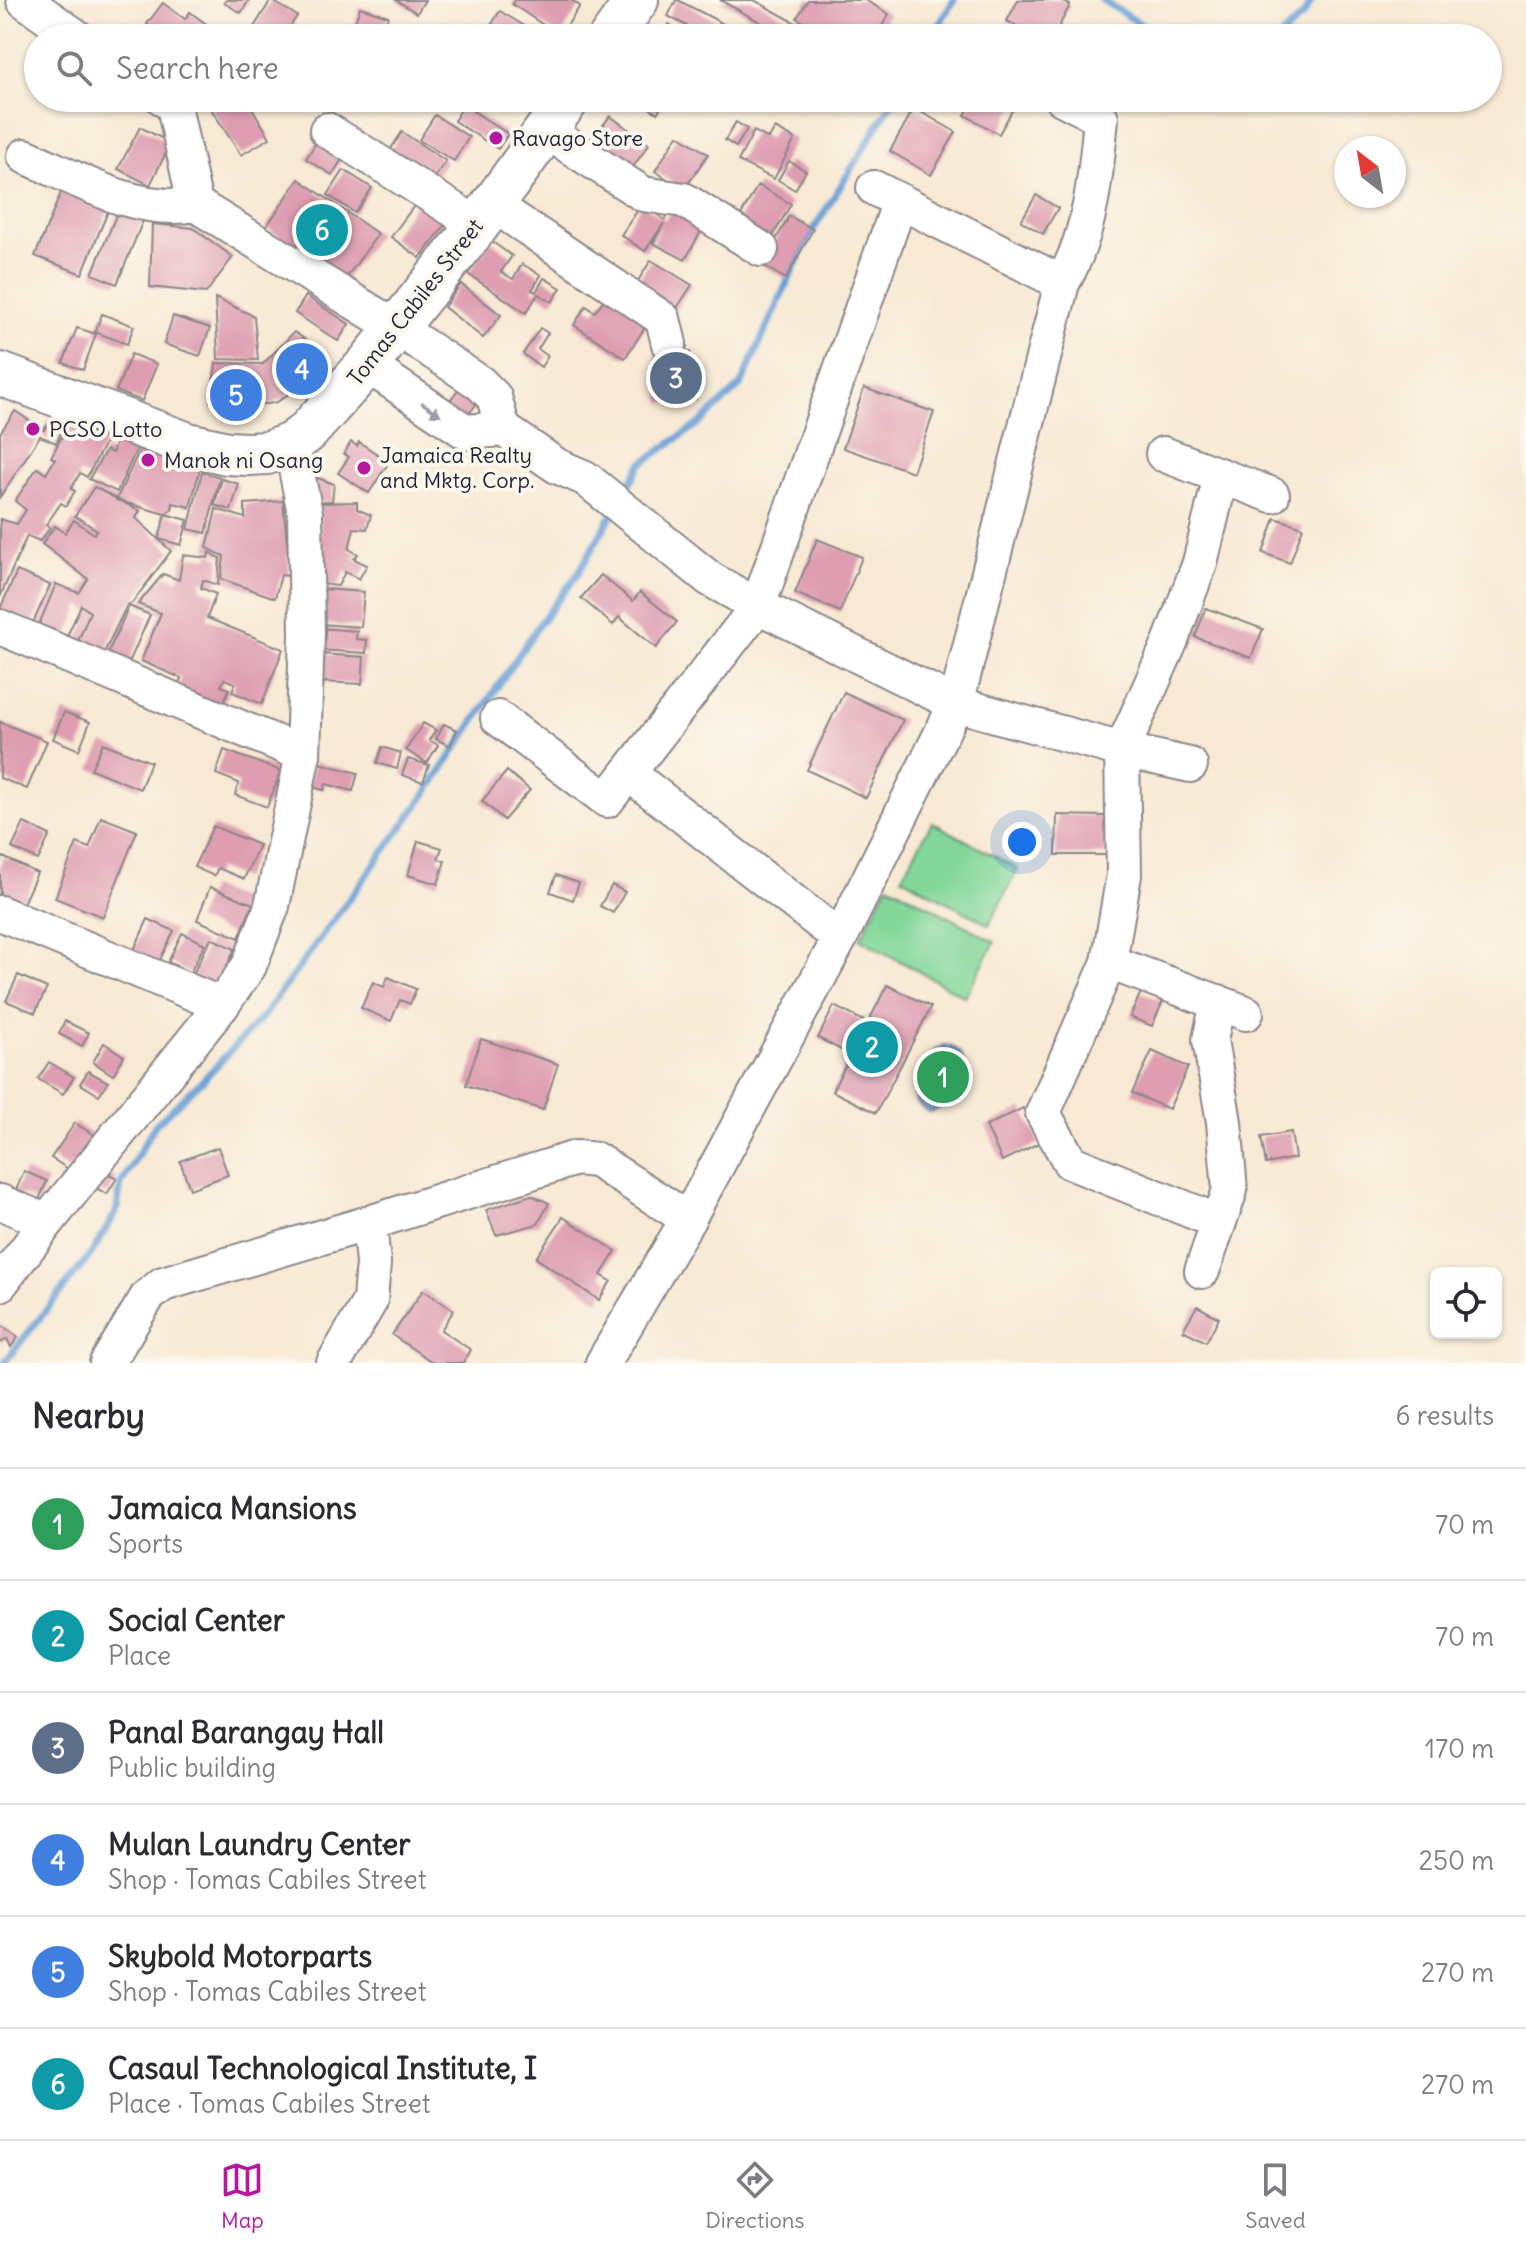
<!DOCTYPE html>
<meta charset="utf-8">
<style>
:root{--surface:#fff;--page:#f7f7f7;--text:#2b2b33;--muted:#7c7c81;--line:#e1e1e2;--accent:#b5179e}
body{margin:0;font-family:Delius,sans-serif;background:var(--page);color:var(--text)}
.controls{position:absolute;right:24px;bottom:24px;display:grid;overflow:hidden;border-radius:12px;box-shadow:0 2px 6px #0004}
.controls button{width:72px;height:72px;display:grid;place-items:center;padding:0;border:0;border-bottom:2px solid var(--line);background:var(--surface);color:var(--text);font:40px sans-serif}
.compass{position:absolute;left:1334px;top:136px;width:72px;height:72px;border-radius:50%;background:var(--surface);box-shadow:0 2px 6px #0004;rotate:329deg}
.you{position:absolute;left:1022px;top:842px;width:28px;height:28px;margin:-20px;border:6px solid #fff;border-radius:50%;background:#1a73e8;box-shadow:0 0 0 12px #1a73e833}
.badge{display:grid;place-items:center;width:52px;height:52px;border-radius:50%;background:var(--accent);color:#fff;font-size:26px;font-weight:700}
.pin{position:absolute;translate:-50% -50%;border:4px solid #fff;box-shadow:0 2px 8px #0006}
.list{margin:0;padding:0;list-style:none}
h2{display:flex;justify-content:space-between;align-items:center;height:104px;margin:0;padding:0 32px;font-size:34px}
h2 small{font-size:26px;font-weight:400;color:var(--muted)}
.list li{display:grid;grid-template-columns:52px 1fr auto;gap:24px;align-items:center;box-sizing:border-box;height:112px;padding:0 32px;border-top:2px solid var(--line)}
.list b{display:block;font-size:30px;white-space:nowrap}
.list p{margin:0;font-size:26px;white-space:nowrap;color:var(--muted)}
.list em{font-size:26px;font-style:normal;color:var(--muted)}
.icon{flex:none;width:44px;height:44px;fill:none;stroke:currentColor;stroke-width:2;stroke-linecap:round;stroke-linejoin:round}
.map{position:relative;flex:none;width:1526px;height:1363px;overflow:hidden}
.search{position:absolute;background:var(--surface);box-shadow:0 2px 6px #0004;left:24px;right:24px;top:24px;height:88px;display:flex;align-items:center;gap:20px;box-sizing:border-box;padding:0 28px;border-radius:44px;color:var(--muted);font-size:30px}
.sheet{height:776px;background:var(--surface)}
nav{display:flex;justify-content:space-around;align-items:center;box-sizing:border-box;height:112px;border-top:2px solid var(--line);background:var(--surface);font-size:22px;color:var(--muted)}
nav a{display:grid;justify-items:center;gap:4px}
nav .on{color:var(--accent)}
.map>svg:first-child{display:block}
.green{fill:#82d79a;stroke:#527c6a;stroke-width:2}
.water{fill:#699fd6;stroke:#466088;stroke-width:2}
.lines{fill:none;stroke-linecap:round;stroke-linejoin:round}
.stream{stroke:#699fd6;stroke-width:7}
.building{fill:#de9db1}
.minor-casing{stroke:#8c8687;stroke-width:38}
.major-casing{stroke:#8c8687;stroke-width:46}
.minor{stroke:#fff;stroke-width:34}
.major{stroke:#fff;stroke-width:42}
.oneway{fill:#9c9ca7}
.poi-dot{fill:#b5179e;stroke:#fbf7ec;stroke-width:3}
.labels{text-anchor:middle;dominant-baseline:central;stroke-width:8;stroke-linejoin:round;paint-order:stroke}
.poi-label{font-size:22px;fill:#22223b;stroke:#fbf7ec;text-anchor:start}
.street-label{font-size:22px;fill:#22223b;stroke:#fbf7ec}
</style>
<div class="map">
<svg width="1526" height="1363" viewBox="0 0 1526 1363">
<rect width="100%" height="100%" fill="#fbf7ec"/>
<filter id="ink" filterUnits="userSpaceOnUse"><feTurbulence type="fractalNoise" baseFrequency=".0125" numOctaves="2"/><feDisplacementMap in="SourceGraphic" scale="16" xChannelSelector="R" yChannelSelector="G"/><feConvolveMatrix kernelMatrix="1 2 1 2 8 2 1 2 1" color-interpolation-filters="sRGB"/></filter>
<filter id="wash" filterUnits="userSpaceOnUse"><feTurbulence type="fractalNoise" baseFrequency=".006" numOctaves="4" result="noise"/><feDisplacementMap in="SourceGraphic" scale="32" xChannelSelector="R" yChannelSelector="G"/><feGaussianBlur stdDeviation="1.8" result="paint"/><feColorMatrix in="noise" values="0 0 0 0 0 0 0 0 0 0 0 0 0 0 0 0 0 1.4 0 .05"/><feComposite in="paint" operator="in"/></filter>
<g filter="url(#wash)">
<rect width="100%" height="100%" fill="#f7e9d3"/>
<!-- green -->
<g class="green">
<path d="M932 822 1018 869 989 925 902 877Z"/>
<path d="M888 884 995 942 965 997 860 939Z"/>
</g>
<!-- water -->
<path class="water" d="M944 1045C982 1049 959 1107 929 1112 916 1106 909 1093 920 1081 923 1077 928 1076 930 1072 931 1069 930 1063 929 1059L934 1051Z"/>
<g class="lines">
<!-- stream -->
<g class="stream">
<path d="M1102 0 1150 30 1174 38"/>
<path d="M931 38 954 0"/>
<path d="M1279 38 1303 16 1312 0"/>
<path d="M622 497 641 464 701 422 741 385 804 245 895 98"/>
<path d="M4 1363 91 1254 116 1213 121 1184 155 1125 203 1080 264 1015 423 798 538 626 577 575 614 511"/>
</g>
</g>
<g id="blocks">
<!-- building -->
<g class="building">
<path d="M226 0H249L241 13 224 3Z"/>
<path d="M271 0 297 16 283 38H247Z"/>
<path d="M396 0H425L417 13Z"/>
<path d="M515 0H571L580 6 560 36 512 4Z"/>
<path d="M676 0H678L750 38H709L668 16Z"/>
<path d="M720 0H754L823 38H789Z"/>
<path d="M808 0H865L889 14 875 38H830L797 18Z"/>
<path d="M1018 0H1060L1070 5 1053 38H1040L1007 21Z"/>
<path d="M163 3 185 19 190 12 209 26 201 38H143L151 28 147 24Z"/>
<path d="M360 7 388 16 381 38H350Z"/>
<path d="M500 11 544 38H483Z"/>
<path d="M669 24 691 38H660Z"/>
<path d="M230 98H246L270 138 241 155 211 109Z"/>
<path d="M635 98H663L666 100 657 113Z"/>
<path d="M975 98H1019L999 134 965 115Z"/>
<path d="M464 105 508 134 498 149 454 121Z"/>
<path d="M914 108 956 132 931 175 890 151Z"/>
<path d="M435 115 469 137 454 161 419 140Z"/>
<path d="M610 116 649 144 626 177 586 149Z"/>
<path d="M736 122 747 129 736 147 725 140Z"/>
<path d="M140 127 171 143 150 185 118 169Z"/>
<path d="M775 128 795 139 774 179 738 161 754 131 769 139Z"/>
<path d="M402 132 446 161 428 187 385 158Z"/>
<path d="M678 135 708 154 684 190 655 171Z"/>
<path d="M320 136 346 153 332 175 306 159Z"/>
<path d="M789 161 806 171 795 190 778 180Z"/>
<path d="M344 170 372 188 355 213 328 195Z"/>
<path d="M299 179 378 234 344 281 266 227Z"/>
<path d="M758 185 791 204 770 241 737 222Z"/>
<path d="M62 190 109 209 82 274 35 256Z"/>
<path d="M422 195 452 216 420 258 391 237Z"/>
<path d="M1036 195 1058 208 1043 234 1021 221Z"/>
<path d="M642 204 665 220 672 209 704 226 685 260 653 243 664 223 645 251 621 235Z"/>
<path d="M119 208 144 218 117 284 92 274Z"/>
<path d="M789 216 813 229 786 279 762 265Z"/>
<path d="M152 224 193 228 233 257 206 293 150 287Z"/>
<path d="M491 241 512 256 501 272 513 279 522 264 541 275 532 290 536 292 544 278 561 288 552 302 538 294 526 313 468 274Z"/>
<path d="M651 260 692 285 671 317 631 292Z"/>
<path d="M461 284 501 315 483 338 444 307Z"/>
<path d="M610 291 651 318 625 358 574 325 586 306 595 312Z"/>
<path d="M306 296 349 324 338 341 295 313Z"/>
<path d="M215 298 254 316 258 360 218 359Z"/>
<path d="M102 314 134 326 127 344 95 332Z"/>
<path d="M173 316 210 328 200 356 164 344Z"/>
<path d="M77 328 96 334 83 370 63 363Z"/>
<path d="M540 328 548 333 538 349 548 356 541 367 523 354Z"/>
<path d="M294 332 326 353 293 391 277 402 268 404 210 402 216 363 263 364Z"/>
<path d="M690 352 696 399 661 403 655 356Z"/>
<path d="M131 354 157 364 142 401 116 391Z"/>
<path d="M463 383 482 397 463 421 445 407Z"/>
<path d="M864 388 934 412 913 472 843 448Z"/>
<path d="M15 411 44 430 50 420 64 427 56 443 40 436 0 497V433Z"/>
<path d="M69 423 107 439 87 477 80 473 71 489 75 491 66 506 61 503 46 525 50 528 40 541 27 536 0 597V519L17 524 26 510 15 501 37 468 46 474 55 459 51 457Z"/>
<path d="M117 439 138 446 117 492 89 479 106 450 112 453Z"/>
<path d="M351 442 357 446 359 442 389 462 369 493 338 473 349 457 344 454Z"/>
<path d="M141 447 200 468 190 507 173 503 172 509 165 514 188 520 181 545 159 539 165 514 116 500Z"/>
<path d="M202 472 220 477 206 533 188 529Z"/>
<path d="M315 477 334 484 332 501 315 502Z"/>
<path d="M222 479 239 484 231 510 214 505Z"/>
<path d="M94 487 140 511 136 518 171 551 132 603 127 605 102 657 76 646 90 612 81 605 65 641 37 629 56 584 79 593 88 579 42 544 55 526 65 533 74 520 94 534 97 530 75 516Z"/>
<path d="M283 501 290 576 281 575 275 598 221 579 224 556 207 548 216 509 245 518V504Z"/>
<path d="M357 502V509L371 515 367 529 354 528 349 549 358 554 354 559 367 565 359 579 345 572 338 586 313 583 320 547V503Z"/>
<path d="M1275 518 1303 527 1290 563 1263 553Z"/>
<path d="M817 539 862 557 840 612 795 593Z"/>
<path d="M209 552 220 558 218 585 203 580 201 588 216 594 207 618 283 649 262 704 232 692 235 683 224 679 221 686 229 689 221 709 176 691 181 678 141 661 161 613 138 604 163 574 179 580 183 555 208 558Z"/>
<path d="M17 571 50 585 33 623 0 609Z"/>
<path d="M601 575 633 601 640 592 677 622 656 648 619 617 613 625 581 598Z"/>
<path d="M323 589 364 592 361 627 320 624Z"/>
<path d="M129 606 150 615 128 665 107 655Z"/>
<path d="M1206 608 1263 629 1251 658 1195 637Z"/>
<path d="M319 628 357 631 356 639 367 640 366 653 318 650Z"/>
<path d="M322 654 364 657 362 684 321 682Z"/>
<path d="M844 692 903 720 866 798 807 770Z"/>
<path d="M64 712 90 722 79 750 53 739Z"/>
<path d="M0 722 47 741 27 789 0 778Z"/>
<path d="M423 723 436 730 429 740 438 745 427 763 406 750Z"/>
<path d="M444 724 457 730 450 746 436 739Z"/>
<path d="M103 743 151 762 140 789 91 769Z"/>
<path d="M382 747 401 753 397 769 377 763Z"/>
<path d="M224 750 281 771 267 807 235 795 239 783 216 774Z"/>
<path d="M408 759 429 765 423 782 402 775Z"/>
<path d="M315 762 358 773 353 791 326 784 324 790 308 786Z"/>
<path d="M507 771 530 790 504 820 482 801Z"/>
<path d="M1057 815 1106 816V855H1056Z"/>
<path d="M101 817 137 831 103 917 55 898 77 843 89 848Z"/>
<path d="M24 823 50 835 38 860 12 848Z"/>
<path d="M213 826 259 845 244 879 218 868 214 876 194 867Z"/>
<path d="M418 841 442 848 438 859 445 861 438 884 408 875Z"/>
<path d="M3 857 37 873 21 908 0 898V864Z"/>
<path d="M556 875 579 883 573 900 550 892Z"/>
<path d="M612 885 625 892 613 913 600 906Z"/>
<path d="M210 887 253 904 239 938 197 920Z"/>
<path d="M148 919 174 931 157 966 132 954Z"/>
<path d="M182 933 205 944 190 973 168 962Z"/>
<path d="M211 938 235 949 216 989 191 978Z"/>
<path d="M18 975 47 988 35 1013 6 1001Z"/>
<path d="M388 977 416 989 410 1004 400 1000 391 1021 361 1008 373 982 384 987Z"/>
<path d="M887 985 931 1007 876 1113 832 1091 851 1055 818 1038 834 1006 868 1023Z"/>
<path d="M1141 992 1163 1001 1152 1026 1130 1017Z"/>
<path d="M65 1021 89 1033 82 1046 59 1034Z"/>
<path d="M481 1039 558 1064 543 1110 466 1085Z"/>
<path d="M104 1043 124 1056 113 1075 93 1062Z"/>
<path d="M1152 1051 1188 1067 1169 1109 1132 1093Z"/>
<path d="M49 1062 74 1077 63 1094 38 1079Z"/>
<path d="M88 1071 108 1082 99 1095 80 1084Z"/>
<path d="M1023 1108 1039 1143 1002 1161 986 1126Z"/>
<path d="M75 1123 97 1137 73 1172 51 1158Z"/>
<path d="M1291 1132 1295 1158 1266 1164 1261 1137Z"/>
<path d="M218 1147 228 1175 190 1189 180 1161Z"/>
<path d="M24 1171 47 1181 38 1202 15 1192Z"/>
<path d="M103 1171 117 1178 107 1194 94 1187Z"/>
<path d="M531 1195 549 1203 538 1224 496 1235 486 1210Z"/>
<path d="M563 1217 616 1251 601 1275 611 1281 599 1300 536 1258Z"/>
<path d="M423 1290 454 1310 441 1330 471 1350 463 1363H434L392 1335Z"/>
<path d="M1197 1306 1219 1318 1206 1342 1183 1330Z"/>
<path d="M0 1324 18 1337 11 1347 7 1339 0 1343Z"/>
</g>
</g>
</g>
<g filter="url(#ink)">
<use href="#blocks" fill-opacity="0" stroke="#8c8687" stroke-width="2"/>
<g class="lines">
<!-- minor casing -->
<g class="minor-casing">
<g id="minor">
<path d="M24 0 78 38"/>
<path d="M163 98 174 106 195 204"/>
<path d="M327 130 478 225"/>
<path d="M546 131 643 194 684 200 761 249"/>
<path d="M25 156C78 179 136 215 195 204L397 328 480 383 494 397 503 429"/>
<path d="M874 188 1062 283"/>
<path d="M492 204 663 319 669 344"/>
<path d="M367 365 466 432 503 429 557 466 585 478 710 579 758 606 956 704 1122 750 1171 640 1200 563 1221 476 1272 495"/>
<path d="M1163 454 1221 476"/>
<path d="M0 627 303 754"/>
<path d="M498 718 607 800 758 606 900 201"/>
<path d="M1190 765 1122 750 1124 875 1109 962 1246 1013"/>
<path d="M628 773 840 938"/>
<path d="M0 913 222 1005"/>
<path d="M1109 962 1043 1113 1070 1162 1219 1222"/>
<path d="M0 1202 47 1222"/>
<path d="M1202 1271 1230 1190 1224 1122 1210 1040 1218 1002"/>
<path d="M0 1284 47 1222 222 1005 249 966 272 906 303 754 307 633 305 513 291 444"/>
<path d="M107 1363 148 1296 163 1284 369 1223 576 1158 596 1160 688 1219"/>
<path d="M334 1363 370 1301 373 1263 369 1223"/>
<path d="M603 1363 688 1219 840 938 956 704 1062 283C1091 234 1096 174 1101 118L1062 98"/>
</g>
</g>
<!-- major casing -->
<g class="major-casing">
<g id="major">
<path d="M610 38 637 0"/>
<path d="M0 374 188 444 227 453 248 454 267 453 291 444 307 432 367 365 478 225 569 98"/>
</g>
</g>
<!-- minor -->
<use href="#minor" class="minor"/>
<!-- major -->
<use href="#major" class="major"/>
</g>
<!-- one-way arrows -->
<defs><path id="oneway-solid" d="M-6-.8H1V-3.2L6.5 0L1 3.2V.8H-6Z" transform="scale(2)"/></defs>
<use class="oneway" href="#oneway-solid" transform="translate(431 409) rotate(34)"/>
</g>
<!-- markers -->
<g class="poi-dot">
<circle cx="496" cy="138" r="8"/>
<circle cx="33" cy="429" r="8"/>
<circle cx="148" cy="460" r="8"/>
<circle cx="364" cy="468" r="8"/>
</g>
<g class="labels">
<!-- poi labels -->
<g class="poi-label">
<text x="512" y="138">Ravago Store</text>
<text x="49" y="429">PCSO Lotto</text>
<text x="380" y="455">Jamaica Realty<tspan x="380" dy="25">and Mktg. Corp.</tspan></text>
<text x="164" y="460">Manok ni Osang</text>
</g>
<!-- street labels -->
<g class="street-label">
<text transform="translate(415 302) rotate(-52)">Tomas Cabiles Street</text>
</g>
</g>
</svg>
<div class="controls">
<button><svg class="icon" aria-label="locate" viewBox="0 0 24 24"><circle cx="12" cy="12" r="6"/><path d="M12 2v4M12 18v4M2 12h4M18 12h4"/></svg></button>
</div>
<svg class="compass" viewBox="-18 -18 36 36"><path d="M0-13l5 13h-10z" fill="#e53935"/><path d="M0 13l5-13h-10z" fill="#7c7c81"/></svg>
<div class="you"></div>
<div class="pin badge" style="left:943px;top:1077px;background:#2e9e5b">1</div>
<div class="pin badge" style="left:872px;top:1047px;background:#0f9aa8">2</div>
<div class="pin badge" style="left:676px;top:378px;background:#5c6f8a">3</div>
<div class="pin badge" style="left:302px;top:369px;background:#3f7fe0">4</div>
<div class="pin badge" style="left:236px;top:395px;background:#3f7fe0">5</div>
<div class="pin badge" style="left:322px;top:230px;background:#0f9aa8">6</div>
<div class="search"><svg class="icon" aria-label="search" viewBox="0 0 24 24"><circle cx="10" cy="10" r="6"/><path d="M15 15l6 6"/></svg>Search here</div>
</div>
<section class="sheet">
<h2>Nearby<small>6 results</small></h2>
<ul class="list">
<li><span class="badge" style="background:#2e9e5b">1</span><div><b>Jamaica Mansions</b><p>Sports</p></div><em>70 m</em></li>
<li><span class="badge" style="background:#0f9aa8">2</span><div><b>Social Center</b><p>Place</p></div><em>70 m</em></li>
<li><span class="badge" style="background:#5c6f8a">3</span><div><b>Panal Barangay Hall</b><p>Public building</p></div><em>170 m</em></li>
<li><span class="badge" style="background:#3f7fe0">4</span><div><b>Mulan Laundry Center</b><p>Shop · Tomas Cabiles Street</p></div><em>250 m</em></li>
<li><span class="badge" style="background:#3f7fe0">5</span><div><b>Skybold Motorparts</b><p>Shop · Tomas Cabiles Street</p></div><em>270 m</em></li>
<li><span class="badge" style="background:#0f9aa8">6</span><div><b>Casaul Technological Institute, I</b><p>Place · Tomas Cabiles Street</p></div><em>270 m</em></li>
</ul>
</section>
<nav>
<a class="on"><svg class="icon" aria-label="map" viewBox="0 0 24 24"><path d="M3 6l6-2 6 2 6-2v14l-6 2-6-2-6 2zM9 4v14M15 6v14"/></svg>Map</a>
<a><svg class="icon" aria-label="directions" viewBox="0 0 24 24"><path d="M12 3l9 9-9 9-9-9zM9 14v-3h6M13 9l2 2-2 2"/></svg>Directions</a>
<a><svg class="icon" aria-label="saved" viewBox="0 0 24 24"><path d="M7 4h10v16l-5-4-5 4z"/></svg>Saved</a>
</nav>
